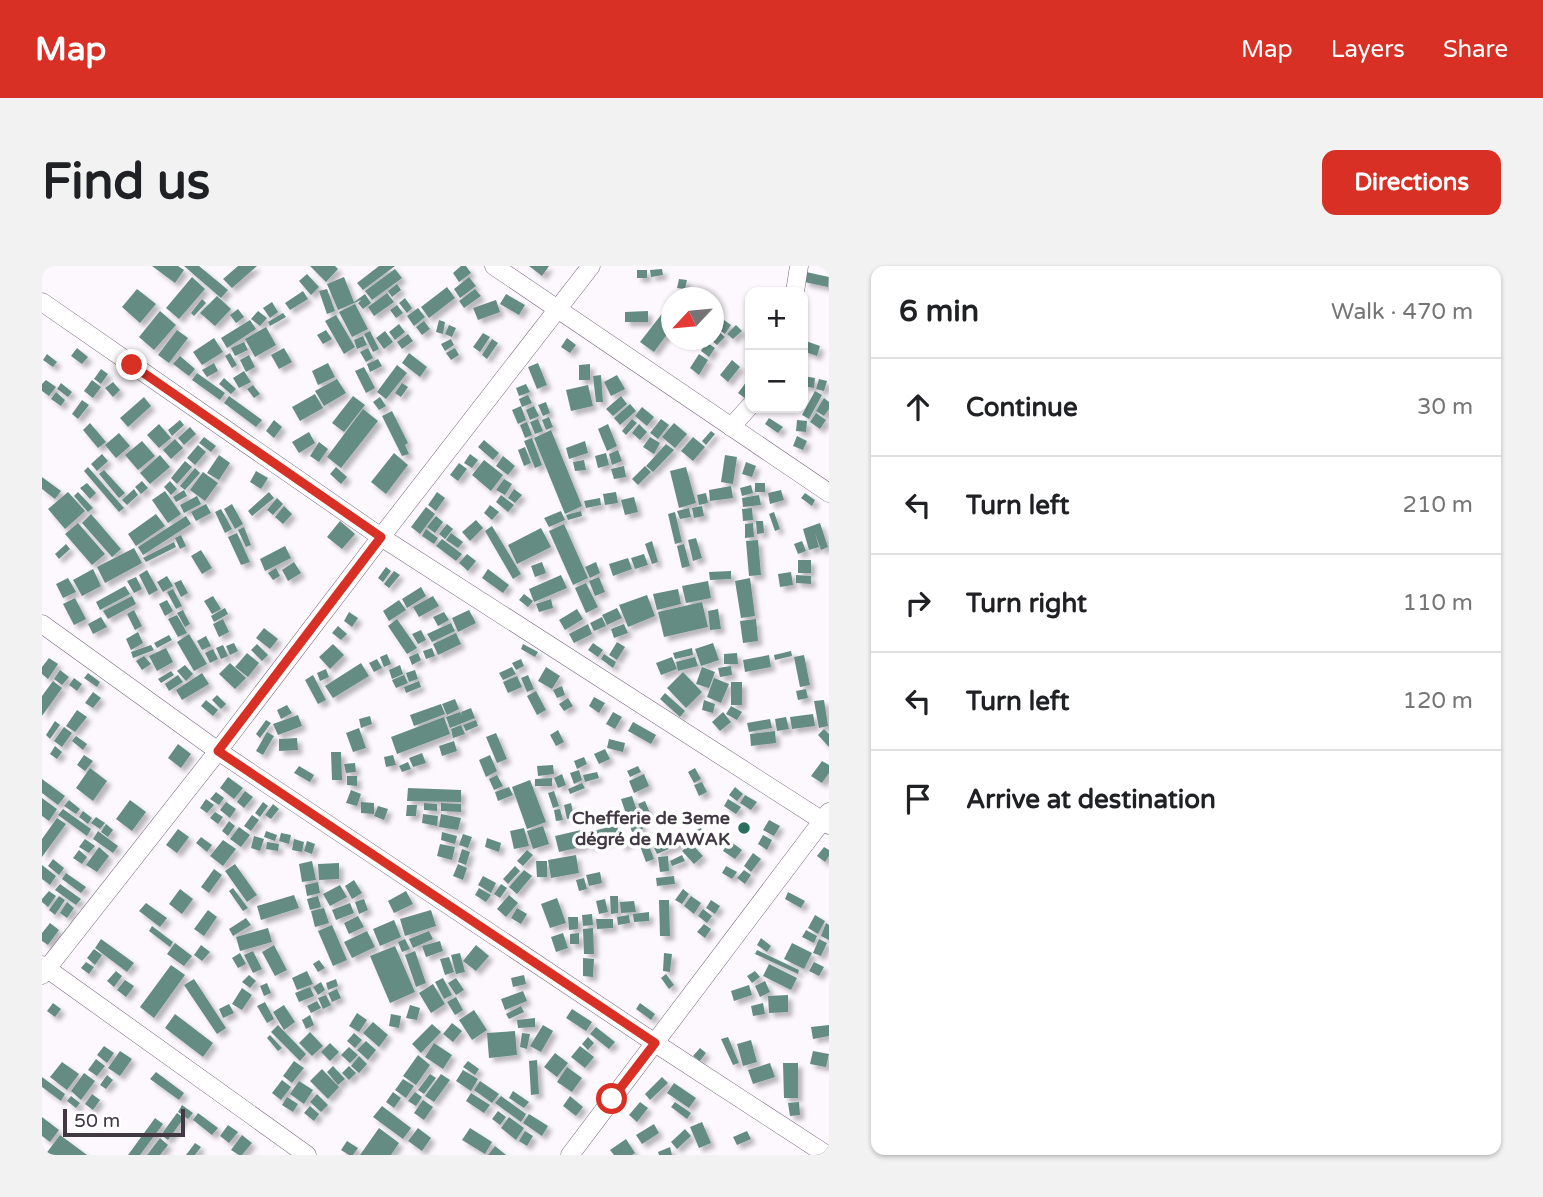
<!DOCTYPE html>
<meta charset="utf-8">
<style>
:root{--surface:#fff;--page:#f2f2f2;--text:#202124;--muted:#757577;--line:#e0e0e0;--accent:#d93025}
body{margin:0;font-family:"Varela Round",sans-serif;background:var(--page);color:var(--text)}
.controls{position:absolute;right:21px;top:21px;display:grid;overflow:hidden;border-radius:14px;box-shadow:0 2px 5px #0004}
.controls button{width:63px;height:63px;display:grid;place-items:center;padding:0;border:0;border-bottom:2px solid var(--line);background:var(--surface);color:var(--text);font:35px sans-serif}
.compass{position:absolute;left:619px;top:21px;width:63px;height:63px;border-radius:50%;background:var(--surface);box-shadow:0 2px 5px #0004;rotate:244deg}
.scale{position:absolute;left:21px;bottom:18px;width:122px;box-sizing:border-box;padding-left:7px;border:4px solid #413844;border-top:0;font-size:19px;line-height:24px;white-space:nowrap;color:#413844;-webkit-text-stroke:5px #fff;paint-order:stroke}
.stop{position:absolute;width:21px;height:21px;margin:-16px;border:5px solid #d93025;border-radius:50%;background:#fff}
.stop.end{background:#d93025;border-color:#fff;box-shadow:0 2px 7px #0008}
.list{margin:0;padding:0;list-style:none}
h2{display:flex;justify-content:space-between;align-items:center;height:91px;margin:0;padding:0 28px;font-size:30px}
h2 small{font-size:23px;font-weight:400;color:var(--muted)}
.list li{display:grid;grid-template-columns:46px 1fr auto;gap:21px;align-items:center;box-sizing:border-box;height:98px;padding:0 28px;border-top:2px solid var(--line)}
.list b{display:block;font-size:26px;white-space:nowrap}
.list em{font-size:23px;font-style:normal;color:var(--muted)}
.icon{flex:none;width:38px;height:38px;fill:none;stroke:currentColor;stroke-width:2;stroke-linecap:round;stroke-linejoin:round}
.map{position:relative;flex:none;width:787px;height:889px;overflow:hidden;border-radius:14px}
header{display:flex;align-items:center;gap:42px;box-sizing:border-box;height:98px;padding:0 35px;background:var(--accent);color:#fff}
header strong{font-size:33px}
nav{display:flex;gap:38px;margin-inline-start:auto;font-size:24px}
.intro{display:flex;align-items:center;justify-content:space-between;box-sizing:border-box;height:168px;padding:0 42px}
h1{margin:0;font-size:49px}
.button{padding:18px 32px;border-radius:14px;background:var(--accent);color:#fff;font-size:24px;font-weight:700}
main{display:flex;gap:42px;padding:0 42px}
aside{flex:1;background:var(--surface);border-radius:14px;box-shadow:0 2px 5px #0004}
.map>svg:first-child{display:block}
.building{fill:#658c82;filter:url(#shadow)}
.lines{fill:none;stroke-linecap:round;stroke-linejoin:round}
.minor-casing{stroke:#7a6781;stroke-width:19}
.minor{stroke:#fff;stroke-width:18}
.route{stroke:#d93025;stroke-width:9}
.poi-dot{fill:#2a6e5f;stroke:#fff;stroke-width:2.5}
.labels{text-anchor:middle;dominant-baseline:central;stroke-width:7;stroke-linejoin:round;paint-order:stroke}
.poi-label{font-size:18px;font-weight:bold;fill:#413844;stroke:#fff;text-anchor:end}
</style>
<header>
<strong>Map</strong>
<nav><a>Map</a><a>Layers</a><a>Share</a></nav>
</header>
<div class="intro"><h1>Find us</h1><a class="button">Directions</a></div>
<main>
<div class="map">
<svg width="787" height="889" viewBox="0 0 787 889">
<defs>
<filter id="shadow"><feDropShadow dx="4.5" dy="4.5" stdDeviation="2" flood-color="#0004"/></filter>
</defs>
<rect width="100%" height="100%" fill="#fdf8fe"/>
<!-- building -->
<g class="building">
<path d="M110 0H136L142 4 133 17Z"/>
<path d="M142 0H157L186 24 179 32Z"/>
<path d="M196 0H215L190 22 181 13Z"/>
<path d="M268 0H293L296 3 284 16Z"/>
<path d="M337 0H353L321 24 315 17Z"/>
<path d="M419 0H424L429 7 417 16 411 7Z"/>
<path d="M487 0H507L500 10Z"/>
<path d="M353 3 360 12 330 34 323 25Z"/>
<path d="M620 3 621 9 609 11 608 4Z"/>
<rect x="595" y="4" width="10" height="8"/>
<path d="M764 6 787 11 786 21 762 16Z"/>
<path d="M265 8 277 21 269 29 257 15Z"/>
<path d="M150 11 163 23 137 53 124 42Z"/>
<path d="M302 11 312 36 323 28 329 37 321 43 316 37 319 34 296 44 285 18Z"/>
<path d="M427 11 434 20 418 32 412 23Z"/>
<path d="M637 13 645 14 643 23 635 22Z"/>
<path d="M355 18 359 24 350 31 346 25Z"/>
<path d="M405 21 413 32 387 52 379 41Z"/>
<path d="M95 23 114 38 98 57 80 41Z"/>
<path d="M285 23 293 45 285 48 277 25Z"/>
<path d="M433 23 439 30 422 42 417 35Z"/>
<path d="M261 25 266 33 248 44 243 37Z"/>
<path d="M345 27 352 36 332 50 326 41Z"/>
<path d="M464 28 483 39 477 49 458 38Z"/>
<path d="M175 30 189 43 173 60 158 47Z"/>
<path d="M363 32 370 42 365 47 357 37Z"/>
<path d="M160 33 164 37 152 50 149 47Z"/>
<path d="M454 34 458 46 436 54 431 42Z"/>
<path d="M230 36 236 46 228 52 221 42Z"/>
<path d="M629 36V63L612 86 598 76Z"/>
<path d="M313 38 326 63 310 71 297 46Z"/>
<path d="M355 39 361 47 354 52 348 44Z"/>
<path d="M376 42 383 51 372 60 365 50Z"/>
<path d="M196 43 202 51 194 57 188 49Z"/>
<path d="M118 45 134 59 112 84 97 71Z"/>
<path d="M216 45 225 52 218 60 209 53Z"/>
<path d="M606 45V56H583V46Z"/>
<path d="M241 47 244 51 228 60 226 56Z"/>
<path d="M294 49 313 81 302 88 283 55Z"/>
<path d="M208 54 214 63 185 82 179 72Z"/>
<path d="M397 54 403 56 401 68 394 66Z"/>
<path d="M682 54 689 59 683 68 676 63Z"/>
<path d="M382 55 388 63 380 69 374 61Z"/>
<path d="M357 58 363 66 353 74 347 66Z"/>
<path d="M407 59 414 62 410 71 403 68Z"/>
<path d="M694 59 700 65 691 73 685 68Z"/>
<path d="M224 61 234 79 213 91 203 73Z"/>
<path d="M135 64 146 72 127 97 116 89Z"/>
<path d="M284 64 290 73 281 78 275 69Z"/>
<path d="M328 65 337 83 331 86 322 68Z"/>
<path d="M343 65 351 76 342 83 334 72Z"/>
<path d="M676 65 683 71 675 79 669 74H671V70Z"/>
<path d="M441 67 448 71 438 86 431 81Z"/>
<path d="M366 68 371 75 360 83 355 76Z"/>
<path d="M321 70 325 79 315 83 312 74Z"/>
<path d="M172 72 181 86 160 99 151 86Z"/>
<path d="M525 72 534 79 528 87 519 81Z"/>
<path d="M409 73 412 79 403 85 399 78Z"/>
<path d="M450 73 456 77 445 93 440 89Z"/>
<path d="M761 74 778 80 775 90 761 85Z"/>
<path d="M202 76 206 84 193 90 189 82Z"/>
<path d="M664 76 673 82 667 91 659 85Z"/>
<path d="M35 82 46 91 40 98 29 90Z"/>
<path d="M242 82 250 96 237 103 229 89Z"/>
<path d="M326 82 331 92 324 96 318 86Z"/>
<path d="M413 82 417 89 409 94 404 87Z"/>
<path d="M188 87 195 99 190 102 183 90Z"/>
<path d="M367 87 385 101 378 111 360 97Z"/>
<path d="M5 88 15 96 11 101 1 94Z"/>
<path d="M657 88 666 94 657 109 648 102Z"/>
<path d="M207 89 213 101 204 106 198 94Z"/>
<path d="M138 90 153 103 147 110 131 98Z"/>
<path d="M336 93 340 100 328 106 325 98Z"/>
<path d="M690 94 698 101 686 116 678 109Z"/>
<path d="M172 97 176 105 165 111 160 104Z"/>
<path d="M286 97 293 111 276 119 270 105Z"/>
<path d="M496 97 505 119 495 123 486 101Z"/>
<path d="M548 98V114H537V99Z"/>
<path d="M355 99 365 107 344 133 335 126Z"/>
<path d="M322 101 333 122 324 127 313 105Z"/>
<path d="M59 103 66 108 59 118 52 113Z"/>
<path d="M202 105 209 116 197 122 191 112Z"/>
<path d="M155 107 183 127 178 134 150 114Z"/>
<path d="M559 109 561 136H554L551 110Z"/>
<path d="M575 109 583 123 569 130 562 116Z"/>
<path d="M761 110 773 112 772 122 761 120Z"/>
<path d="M708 111V133L707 135 696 127Z"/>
<path d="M182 112 194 123 189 128 177 118Z"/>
<path d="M295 113 304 127 282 140 273 125Z"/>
<path d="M777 113 785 115 782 125 774 123Z"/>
<path d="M4 114 14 121 7 130 0 125V118Z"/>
<path d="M50 114 59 121 51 132 42 125Z"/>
<path d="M71 116 78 124 71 131 63 122Z"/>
<path d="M19 117 30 126 26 131 15 123Z"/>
<path d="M360 117 366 121 359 131 353 127Z"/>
<path d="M484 118 488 126 477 130 474 122Z"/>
<path d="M211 119 218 128 212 132 205 123Z"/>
<path d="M546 119 551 140 529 145 524 124Z"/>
<path d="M773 125 780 129 767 153 760 149Z"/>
<path d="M14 126 23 134 19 140 9 133Z"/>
<path d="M273 128 281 142 258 155 250 141Z"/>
<path d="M486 129 490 137 480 141 477 133Z"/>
<path d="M187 130 220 154 214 161 182 137Z"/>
<path d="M311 130 323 139 302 166 290 157Z"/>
<path d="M579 130 585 138 571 150 564 143Z"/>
<path d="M102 131 109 140 86 161 78 152Z"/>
<path d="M338 131 344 140 337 144 331 136Z"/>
<path d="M782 132 787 136V143L782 150 774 145Z"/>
<path d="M40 134 47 139 36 153 30 148Z"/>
<path d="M504 136 508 147 501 150 496 139Z"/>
<path d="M588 138 594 145 578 159 572 152Z"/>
<path d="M479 140 484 154 476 158 470 144Z"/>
<path d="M492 140 497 150 488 154 484 144Z"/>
<path d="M600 141 612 151 605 160 593 150Z"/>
<path d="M321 143 336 155 299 202 285 191Z"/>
<path d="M350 145 366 177 363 179 367 188 360 190 340 150Z"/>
<path d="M774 147 784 154 778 163 768 156Z"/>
<path d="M507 151 511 161 504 164 500 154Z"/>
<path d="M727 152 741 161 736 167 723 158Z"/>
<path d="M496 153 501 165 493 168 488 156Z"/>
<path d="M590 153 595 157 584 169 580 165Z"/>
<path d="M619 153 627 159 616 173 608 167Z"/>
<path d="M138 154 142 159 130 170 126 164Z"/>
<path d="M232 154 240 161 232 172 224 165Z"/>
<path d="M755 154 765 155 764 166 754 165Z"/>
<path d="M485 156 490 169 483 172 478 159Z"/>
<path d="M48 157 64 176 56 182 41 164Z"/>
<path d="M632 157 645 168 633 182 620 171Z"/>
<path d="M117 158 129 172 117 182 105 169Z"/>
<path d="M566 158 575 180 565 185 556 163Z"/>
<path d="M597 158 605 166 598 174 590 167Z"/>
<path d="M148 161 154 168 142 179 136 172Z"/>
<path d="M509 164 540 240 523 248 492 172Z"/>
<path d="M669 165 673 168 664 179 660 175Z"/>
<path d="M267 166 273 177 257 187 250 176Z"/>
<path d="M77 167 88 180 74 192 63 179Z"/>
<path d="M755 170 765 175 761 184 751 180Z"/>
<path d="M162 171 174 180 169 186 157 177Z"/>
<path d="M608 171 618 177 612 188 601 181Z"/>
<path d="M651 171 663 181 651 195 639 185Z"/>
<path d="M490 172 500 199 493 202 482 175Z"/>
<path d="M133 173 141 182 129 193 121 184Z"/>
<path d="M442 174 457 187 451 194 436 181Z"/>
<path d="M100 175 113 190 96 204 83 189Z"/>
<path d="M543 175 546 187 527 193 524 182Z"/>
<path d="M277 176 286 183 277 196 268 190Z"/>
<path d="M624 178 632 184 611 206 604 200Z"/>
<path d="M156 179 164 186 153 199 145 192Z"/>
<path d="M483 181 489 197 482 200 476 184Z"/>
<path d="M576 184 580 195 570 199 567 188Z"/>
<path d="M352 187 366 199 344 228 329 216Z"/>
<path d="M564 187 567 199 556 202 553 190Z"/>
<path d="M60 188 66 195 55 205 49 198Z"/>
<path d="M428 188 436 194 430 202 422 197Z"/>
<path d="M118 189 128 201 108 218 98 207Z"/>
<path d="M177 189 188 197 177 214 165 207Z"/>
<path d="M683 189 695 191 691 218 679 216Z"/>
<path d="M461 190 473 200 466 209 454 200Z"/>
<path d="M442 194 461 209 449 225 430 209Z"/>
<path d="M542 194 544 204 533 205 531 196Z"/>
<path d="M143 195 150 201 135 218 129 212Z"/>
<path d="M704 196 714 200 710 211 700 208Z"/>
<path d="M417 197 425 203 416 215 408 209Z"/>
<path d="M582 200 584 211 572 213 569 203Z"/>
<path d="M603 200 609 206 596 219 590 213Z"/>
<path d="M46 201 82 242 77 246 42 205Z"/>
<path d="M294 201 305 211 299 218 288 208Z"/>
<path d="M644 201 654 237 637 242 628 205Z"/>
<path d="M153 202 158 207 143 224 138 220Z"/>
<path d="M62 204 83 227 77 232 57 208Z"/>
<path d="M214 205 226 212 219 223 208 216Z"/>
<path d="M161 206 176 217 163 235 148 224Z"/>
<path d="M0 211 19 225 13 233 0 223Z"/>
<path d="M462 213 470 218 463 229 454 224Z"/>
<path d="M100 215 106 222 99 228 93 221Z"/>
<path d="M128 215 135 223 129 229 122 221Z"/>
<path d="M45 217 54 227 48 233 38 222Z"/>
<rect x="713" y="217" width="10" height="9"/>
<path d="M709 219 711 227 700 230 698 222Z"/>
<path d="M689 220 691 232 668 235 667 224Z"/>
<path d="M92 223 96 229 85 239 80 234Z"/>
<path d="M472 223 480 229 473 237 466 232Z"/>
<path d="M142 224 145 230 134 236 131 231Z"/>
<path d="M739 224 742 234 728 238 726 227Z"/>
<path d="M123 225 139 248 126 257 110 234Z"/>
<path d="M26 226 43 245 23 263 6 243Z"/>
<path d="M36 226 51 242 46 246 32 230Z"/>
<path d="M227 226 232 232 210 250 206 245Z"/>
<path d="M395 226 403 232 394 245 386 239Z"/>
<path d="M574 226 576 237 563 239 561 228Z"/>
<path d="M664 227 666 237 657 239 655 229Z"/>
<path d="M763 227 773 234 770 240 759 232Z"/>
<path d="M459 229 472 239 466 246 454 236Z"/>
<path d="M717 229 719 239 701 241 700 232Z"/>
<path d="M155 230 159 238 142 247 138 239Z"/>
<path d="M592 231 596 246 583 249 579 234Z"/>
<path d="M235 232 241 238 231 249 225 244Z"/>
<path d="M558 232 559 239 544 242 542 235Z"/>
<path d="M164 238 169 247 154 255 149 246Z"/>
<path d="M190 238 201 258 193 263 182 243Z"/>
<path d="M448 239 457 246 450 254 442 247Z"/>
<path d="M242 240 250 248 241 258 233 251Z"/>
<path d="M660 240 662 250 652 252 650 242Z"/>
<path d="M384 241 393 248 378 268 369 261Z"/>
<path d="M647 242 649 251 638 253 635 245Z"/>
<path d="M710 242 711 254 701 255 700 243Z"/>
<path d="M179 243 190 263 183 267 173 246Z"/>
<path d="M519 245 523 254 507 261 502 252Z"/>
<path d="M539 245 540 250 526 254 524 249Z"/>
<path d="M633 246 640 276 633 278 626 248Z"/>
<path d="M732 246 738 263 733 265 727 248Z"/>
<path d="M49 248 79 283 70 291 40 257Z"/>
<path d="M114 248 123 260 94 280 86 268Z"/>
<path d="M144 250 149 258 101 289 96 281Z"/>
<path d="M394 250 401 256 393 267 385 261Z"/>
<path d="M434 254 441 262 428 275 420 266Z"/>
<path d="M298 255 313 268 300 283 285 271Z"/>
<path d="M714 255H721L722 267 715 268Z"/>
<path d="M36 257 63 288 50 299 23 268Z"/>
<path d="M711 257 712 271 703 272V258Z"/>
<path d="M778 257 786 281 779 284 773 267 777 281 767 284 761 263Z"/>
<path d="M405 258 411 263 403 273 397 268Z"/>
<path d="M522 258 546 312 531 319 507 265Z"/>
<path d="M450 260 479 308 471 313 443 265Z"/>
<path d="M202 261 209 279 204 281 196 264Z"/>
<path d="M499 262 509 281 475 298 466 279Z"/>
<path d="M384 263 396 272 392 278 380 270Z"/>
<path d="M195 267 208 296 199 299 186 271Z"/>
<path d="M409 267 421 276 416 282 404 274Z"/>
<path d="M139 269 144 280 138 283 133 272Z"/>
<path d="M654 272 660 292 651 295 646 274Z"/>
<path d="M400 273 420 288 414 295 394 280Z"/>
<path d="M716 274 719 309 707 310 704 275Z"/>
<path d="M610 275 616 296 610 298 603 278Z"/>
<path d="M760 275 764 285 756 288 752 278Z"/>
<path d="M132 276 134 281 104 296 101 292Z"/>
<path d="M24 278 28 283 17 293 13 288Z"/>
<path d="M642 278 648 300 640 302 635 280Z"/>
<path d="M243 280 249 292 223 305 218 293Z"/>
<path d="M92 282 100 297 63 317 55 301Z"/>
<path d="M159 284 170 302 160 308 149 290Z"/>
<path d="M425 288 434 295 426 305 417 297Z"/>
<path d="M602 288 606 299 593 303 589 292Z"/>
<path d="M586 292 590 303 571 310 567 298Z"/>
<rect x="756" y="294" width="13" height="13"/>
<path d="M252 296 259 307 246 315 240 304Z"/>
<path d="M500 296 504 307 493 311 489 300Z"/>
<path d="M554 296 558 307 548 312 543 301Z"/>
<path d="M344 301 349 305 341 316 336 312Z"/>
<path d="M234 302 238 310 231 314 226 307Z"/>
<path d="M51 303 59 320 40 330 31 314Z"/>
<path d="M446 303 467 319 461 327 440 312Z"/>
<path d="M105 304 116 324 107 329 97 309Z"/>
<path d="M352 305 358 309 347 322 342 318Z"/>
<path d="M689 305V313L668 314 667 306Z"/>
<path d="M749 306 751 319 738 321 736 308Z"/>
<path d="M519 309 525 322 492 336 487 323Z"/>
<path d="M754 309 769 310V318L754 317Z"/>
<path d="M125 310 131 320 121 326 115 316Z"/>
<path d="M94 311 100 323 92 327 85 315Z"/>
<path d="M557 311 563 326 553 330 547 315Z"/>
<path d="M26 312 34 326 21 332 14 318Z"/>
<path d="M708 312 713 350 699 352 693 315Z"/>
<path d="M139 314 146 327 139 331 132 317Z"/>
<path d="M666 315 669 332 644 337 640 320Z"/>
<path d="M544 317 556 341 544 347 533 322Z"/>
<path d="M83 320 88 328 58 344 54 336Z"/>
<path d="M379 321 384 330 365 342 360 333Z"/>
<path d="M131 323 140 340 134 343 125 326Z"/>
<path d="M636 323 639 338 615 344 611 328Z"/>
<path d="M482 328 491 335 486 341 477 334Z"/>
<path d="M605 329 613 350 586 361 577 339Z"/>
<path d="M90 330 94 338 66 353 61 345Z"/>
<path d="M171 330 179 343 170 348 162 335Z"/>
<path d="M391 330 397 340 377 351 371 341Z"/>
<path d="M33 332 44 353 32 359 21 338Z"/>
<path d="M509 333 511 342 497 346 494 338Z"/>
<path d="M125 334 131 345 123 350 117 338Z"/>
<path d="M357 334 364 344 347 355 341 345Z"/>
<path d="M660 336 666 361 622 371 616 346Z"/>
<path d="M183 342 186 348 172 356 169 350Z"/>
<path d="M575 342 580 352 565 359 560 349Z"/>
<path d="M535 343 541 353 523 364 517 354Z"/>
<path d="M676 343 679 363 668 364 666 345Z"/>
<path d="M92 344 100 360 93 364 85 348Z"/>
<path d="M141 344 148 358 143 361 135 347Z"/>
<path d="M427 344 434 357 416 366 410 352Z"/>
<path d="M307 346 316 352 310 361 302 355Z"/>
<path d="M402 346 407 354 396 360 391 351Z"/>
<path d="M135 349 145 367 136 371 126 353Z"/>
<path d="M59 351 65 361 51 368 46 358Z"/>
<path d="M560 351 564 360 552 365 548 357Z"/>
<path d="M181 353 187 366 177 371 171 358Z"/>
<path d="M355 353 375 382 365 388 346 360Z"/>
<path d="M714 353 716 375 701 377 698 355Z"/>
<path d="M409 357 413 365 390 376 385 368Z"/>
<path d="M546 358 550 368 532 377 527 368Z"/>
<path d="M582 358 586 367 572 372 569 363Z"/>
<path d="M296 360 305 368 299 374 290 367Z"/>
<path d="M222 362 236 373 228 383 214 372Z"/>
<path d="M379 364 384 374 376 378 370 368Z"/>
<path d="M96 366 101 377 89 384 84 373Z"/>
<path d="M414 367 419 378 396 389 391 378Z"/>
<path d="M147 368 165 398 152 405 135 376Z"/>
<path d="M127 369 130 374 115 382 112 377Z"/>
<path d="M164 370 169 380 160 384 155 375Z"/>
<path d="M575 376 583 381 575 394 567 389Z"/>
<path d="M192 377 196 385 188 389 184 380Z"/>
<path d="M551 377 561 384 556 391 546 384Z"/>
<path d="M671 377 677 394 659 400 653 383Z"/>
<path d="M215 378 226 389 220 395 209 384Z"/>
<path d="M291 378 302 389 288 403 277 391Z"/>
<path d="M481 378 496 386 493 391 479 383Z"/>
<path d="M109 379 112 384 91 392 89 386Z"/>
<path d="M181 379 186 390 179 393 174 382Z"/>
<path d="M124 382 131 396 115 405 107 390Z"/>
<path d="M390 382 393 390 384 393 381 385Z"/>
<path d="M650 382 651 389 633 393 631 387Z"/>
<path d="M171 383 176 393 168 397 163 387Z"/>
<path d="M749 385 750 390 733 394 732 389Z"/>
<path d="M205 387 217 397 206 411 193 401Z"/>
<path d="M376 387 379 394 370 399 367 391Z"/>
<path d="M695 387 696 398H682V388Z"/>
<path d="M345 388 349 398 342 401 338 391Z"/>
<path d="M562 388 574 396 571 402 559 393Z"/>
<path d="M727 389 729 401 703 406 701 394Z"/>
<path d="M762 389 768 419 758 421 752 391Z"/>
<path d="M102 390 109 398 100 404 94 395Z"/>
<path d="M630 391 635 403 619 409 614 397Z"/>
<path d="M653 391 656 400 636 405 634 396Z"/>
<path d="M7 392 16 398 6 413 0 408V401Z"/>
<path d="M335 393 340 402 332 406 327 397Z"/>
<path d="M479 393 482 400 474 404 470 397Z"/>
<path d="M188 397 204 412 193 423 177 408Z"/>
<path d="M319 397 327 410 291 432 283 420Z"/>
<path d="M143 399 151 408 144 415 135 405Z"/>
<path d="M358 399 361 408 350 413 347 404Z"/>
<path d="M689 400 690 409 678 411 676 402Z"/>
<path d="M470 401 474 408 461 414 457 407Z"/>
<path d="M504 401 518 410 510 423 496 415Z"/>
<path d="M660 401 673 406 667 422 654 418Z"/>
<path d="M284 403 287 411 278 415 275 407Z"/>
<path d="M18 404 27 411 20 419 12 413Z"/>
<path d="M373 404 376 413 367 416 364 407Z"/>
<path d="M129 405 132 409 119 417 116 413Z"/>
<path d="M641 406 660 426 644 442 625 422Z"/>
<path d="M46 407 58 416 55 421 42 412Z"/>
<path d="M160 407 167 418 140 434 134 424Z"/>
<path d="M136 409 141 416 127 425 123 418Z"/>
<path d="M271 409 284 434 276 438 263 414Z"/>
<path d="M362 409 366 417 354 422 350 414Z"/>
<path d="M486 409 492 423 485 426 479 412Z"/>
<path d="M475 410 480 421 466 427 461 416Z"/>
<path d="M32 412 40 418 35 425 27 419Z"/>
<path d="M672 412 687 418 679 437 665 431Z"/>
<path d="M11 415 20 422 0 450V430Z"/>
<path d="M377 415 379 421 364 427 362 421Z"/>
<rect x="689" y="416" width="11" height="23"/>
<path d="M520 420 523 429 515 432 511 424Z"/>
<path d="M764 423 766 432 756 434 754 425Z"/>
<path d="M494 425 504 444 495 449 485 430Z"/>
<path d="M51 426 59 432 51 442 43 437Z"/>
<path d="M623 427 643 445 638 451 618 433Z"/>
<path d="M175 429 184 438 179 443 170 434Z"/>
<path d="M552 431 563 437 557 447 547 440Z"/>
<path d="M526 432 531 440 522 445 517 438Z"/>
<path d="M413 433 417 443 405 449 400 438Z"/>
<path d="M164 434 176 444 171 450 159 440Z"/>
<path d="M662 434 673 438 671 447 660 444Z"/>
<path d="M782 434 786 460 777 462 772 435Z"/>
<path d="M399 438 403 448 372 460 368 449Z"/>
<path d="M245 439 250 447 239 453 235 444Z"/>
<path d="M689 440 700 446 695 454 684 448Z"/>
<path d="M429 442 433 452 408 462 404 451 418 446 420 449 419 446Z"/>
<path d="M35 444 45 451 33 466 24 460Z"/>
<path d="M571 446 580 451 573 463 564 458Z"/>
<path d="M681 446 689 456 678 465 670 456Z"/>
<path d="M771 448 773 460 750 463 748 451Z"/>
<path d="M256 449 260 460 236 469 231 458Z"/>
<path d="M328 450 330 458 319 462 317 453Z"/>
<path d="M402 451 408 468 355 488 349 471Z"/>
<path d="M744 451 747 463 735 465 733 453Z"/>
<path d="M728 453 730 462 707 466 705 457Z"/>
<path d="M224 454 229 457 218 472 214 468Z"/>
<path d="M434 454 436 460 424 465 421 459Z"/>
<path d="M13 455 18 459 8 473 4 469Z"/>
<path d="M591 456 614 469 609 478 586 465Z"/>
<path d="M419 459 423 468 411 472 409 463Z"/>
<path d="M22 461 30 467 20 481 12 475Z"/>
<path d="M317 462 324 482 311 486 304 467Z"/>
<path d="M782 463 787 468V481L776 469Z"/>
<path d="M516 464 522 476 514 480 508 469Z"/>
<path d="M733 465 734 477 709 480 708 468Z"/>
<path d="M225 466 232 470 221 489 214 485Z"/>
<path d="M454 467 465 493 455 497 444 471Z"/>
<path d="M34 470 45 478 41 484 30 475Z"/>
<path d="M255 472 256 484 237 485V473Z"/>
<path d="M567 473 583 477 581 486 565 482Z"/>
<path d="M412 475 415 485 400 490 397 480Z"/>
<path d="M136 478 149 488 139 502 126 492Z"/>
<path d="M13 480 20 486 15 493 8 488Z"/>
<path d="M563 483 568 493 557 498 552 488Z"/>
<path d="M289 486H299L300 514H290Z"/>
<path d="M380 487 384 497 371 501 367 492Z"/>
<path d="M42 489 51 495 43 505 35 499Z"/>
<path d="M351 489 354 499 344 501 342 491Z"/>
<path d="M448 489 455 505 444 511 437 494Z"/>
<path d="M542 491 545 498 535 503 532 495Z"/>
<path d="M780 495 787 499V507L780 517 769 510Z"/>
<path d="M366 496 369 503 360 506 357 500Z"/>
<path d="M313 497 314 506 304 507 302 498Z"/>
<path d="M511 499 512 508 496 510 495 500Z"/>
<path d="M257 500 272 509 268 516 252 507Z"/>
<path d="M596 500 599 506 588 511 585 505Z"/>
<path d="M48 502 65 515 51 535 34 522Z"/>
<path d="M653 502 659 513 652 517 646 506Z"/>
<path d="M537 504 540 514 532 518 528 507Z"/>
<path d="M555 506 557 512 543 516 541 509Z"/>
<path d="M520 508 524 519 516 522 512 512Z"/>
<path d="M602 508 607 520 592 527 587 515Z"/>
<path d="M455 509 461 520 452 524 447 513Z"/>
<path d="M305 510H315V520L305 519Z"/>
<path d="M186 511 201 522 192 533 178 522Z"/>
<path d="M510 512V520H493V513Z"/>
<path d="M0 513 23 530 16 539 0 527Z"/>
<path d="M488 514 504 556 485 563 470 521Z"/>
<path d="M660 516 665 526 657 530 652 519Z"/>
<path d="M540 517 543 522 528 528 526 523Z"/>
<path d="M467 521 471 529 456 535 453 526Z"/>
<path d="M693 521 701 528 695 535 687 529Z"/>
<path d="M366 522 419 524V536L365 535Z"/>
<path d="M309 524 319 528 315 540 304 537Z"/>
<path d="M203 525 211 531 202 542 195 536Z"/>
<path d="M512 525 517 540 511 542 506 527Z"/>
<path d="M174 526 182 532 177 539 168 533Z"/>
<path d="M703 529 715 536 709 544 698 537Z"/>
<path d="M590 530 601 563 590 566 579 533Z"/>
<path d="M0 532 15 543 7 555 0 550Z"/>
<path d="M164 533 172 539 165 547 158 542Z"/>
<path d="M686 533 699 541 694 548 682 540Z"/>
<path d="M27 534 38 543 34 548 22 540Z"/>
<path d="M88 534 104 546 90 565 74 553Z"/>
<path d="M603 535 608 547 601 550 596 538Z"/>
<path d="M184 536 194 543 188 552 178 544Z"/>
<path d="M221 536 226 540 218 551 213 547Z"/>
<path d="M319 536 332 537V548L319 547Z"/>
<path d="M382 537 395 538V545L382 544Z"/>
<path d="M399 537 419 538V546L399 545Z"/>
<path d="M529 537 532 551 525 553 522 539Z"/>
<path d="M231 538 237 543 229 553 223 549Z"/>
<path d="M365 539H375L374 550H364Z"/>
<path d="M336 540 346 543 342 554 332 550Z"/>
<path d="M21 543 49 563 45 570 16 549Z"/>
<path d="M518 543 521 554 514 555 512 544Z"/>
<path d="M41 545 50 552 46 558 37 551Z"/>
<path d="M173 546 181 551 176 558 168 552Z"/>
<path d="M381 548 396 550 395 560 380 557Z"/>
<path d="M399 548 419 552 416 564 397 561Z"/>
<path d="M210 549 217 554 209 565 202 560Z"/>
<path d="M54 551 63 557 58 563 49 557Z"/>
<path d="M15 552 24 558 0 591V573Z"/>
<path d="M727 554 738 560 732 570 721 564Z"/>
<path d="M187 555 193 560 186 570 180 565Z"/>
<path d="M64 558 71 564 66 571 59 566Z"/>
<path d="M575 559 578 572 547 581 543 567Z"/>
<path d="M501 560 507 578 491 583 485 565Z"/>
<path d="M197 561 208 569 199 581 188 573Z"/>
<path d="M482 562 487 580 472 583 468 565Z"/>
<path d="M659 562 662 568 615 588 612 582Z"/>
<path d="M136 563 147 571 135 587 124 579Z"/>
<path d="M539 564 543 580 517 586 513 570Z"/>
<path d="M56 565 76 580 71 587 51 573Z"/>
<path d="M224 565 235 569 233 575 222 571Z"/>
<path d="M400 566 415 570 413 578 399 574Z"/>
<path d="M239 567 249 569 247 578 237 575Z"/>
<path d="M421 568 430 571 426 582 417 579Z"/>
<path d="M591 568 593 573 580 581 577 577Z"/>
<path d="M603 569 612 593 604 596 595 572Z"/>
<path d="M721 569 730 574 725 584 716 578Z"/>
<path d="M212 570 222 573 218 585 209 582Z"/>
<path d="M159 571 170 579 165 586 154 577Z"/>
<path d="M445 572 459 577 457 586 443 581Z"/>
<path d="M43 573 53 580 47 587 37 581Z"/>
<path d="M252 573 262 576 260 586 250 584Z"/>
<path d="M181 574 194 583 181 600 168 590Z"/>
<path d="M265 575 273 578 270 588 262 585Z"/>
<path d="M688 575 700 584 693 593 681 585Z"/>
<path d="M225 576 237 578 236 585 224 583Z"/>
<path d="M649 577 661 590 652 598 640 585Z"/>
<path d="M398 578 413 581 410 594 395 590Z"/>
<path d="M57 581 67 590 55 606 44 599Z"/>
<path d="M782 581 787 584V590L783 596 775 590Z"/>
<path d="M420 583 428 586 424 599 416 596Z"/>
<path d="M37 584 45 591 40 598 31 592Z"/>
<path d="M485 584 491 589 481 600 475 595Z"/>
<path d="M711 587 719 593 709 606 702 600Z"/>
<path d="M534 589 537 607 509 612 506 594Z"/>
<path d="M640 589 643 595 630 600 628 595Z"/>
<path d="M626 590 627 605 618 606 616 591Z"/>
<path d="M11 593 22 602 17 609 6 600Z"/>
<path d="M270 595 274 614 260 616 257 598Z"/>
<path d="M494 595H505V611H495Z"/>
<path d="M297 597V613L277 614 276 598Z"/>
<path d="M193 598 215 629 205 636 183 605Z"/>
<path d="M416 598 425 602 421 614 411 610Z"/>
<path d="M0 599 14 610 8 619 0 613Z"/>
<path d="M473 600 478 605 466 618 461 613Z"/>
<path d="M684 600 695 606 690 613 680 607Z"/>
<path d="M172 603 180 609 167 627 159 621Z"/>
<path d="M482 604 490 610 475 628 467 621Z"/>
<path d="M702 604 709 609 703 618 695 612Z"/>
<path d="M558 606 560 617 547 620 544 609Z"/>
<path d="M24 607 44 621 39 627 20 613Z"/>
<path d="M441 610 454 617 449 627 436 619Z"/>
<path d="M632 610 633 618 615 620 614 612Z"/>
<path d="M542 612 545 623 537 625 534 614Z"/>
<path d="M312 614 320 627 310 633 303 620Z"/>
<path d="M276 616 278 627 265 630 263 619Z"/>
<path d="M18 618 39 633 34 639 13 624Z"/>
<path d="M459 618 465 622 458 632 452 628Z"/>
<path d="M298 619 305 631 288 640 281 628Z"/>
<path d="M191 622 206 642 201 645 187 625Z"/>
<path d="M437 622 449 629 444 636 433 629Z"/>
<path d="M138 623 151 633 140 648 127 638Z"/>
<path d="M641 623 647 628 640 638 633 634Z"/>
<path d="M7 625 14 630 6 641 0 636V633Z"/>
<path d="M364 625 371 638 352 647 346 635Z"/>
<path d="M746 626 763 635 759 642 743 633Z"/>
<path d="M252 629 257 642 219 654 215 640Z"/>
<path d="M467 629 476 637 464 651 455 643Z"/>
<path d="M17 630 23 634 13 649 7 644Z"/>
<path d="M276 630 279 641 268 644 265 633Z"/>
<path d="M568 630H576V647L569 648Z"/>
<path d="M649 630 659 637 652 648 642 640Z"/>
<path d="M515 632 524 657 508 662 499 638Z"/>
<path d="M322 633 326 644 317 648 313 636Z"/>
<path d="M563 633 566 646 557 648 554 635Z"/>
<path d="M617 634H627L628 670H618Z"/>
<path d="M669 634 678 640 673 648 664 642Z"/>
<path d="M592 635 594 646 579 647 578 636Z"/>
<path d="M25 636 32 642 25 652 18 647Z"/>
<path d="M104 637 125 652 118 661 97 645Z"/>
<path d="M308 637 312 647 294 654 290 644Z"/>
<path d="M282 642 287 657 273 661 269 645Z"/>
<path d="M475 642 485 648 479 658 469 652Z"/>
<path d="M661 643 670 650 665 657 656 650Z"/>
<path d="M166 644 175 651 162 670 152 663Z"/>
<path d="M389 644 394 660 363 670 358 653Z"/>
<path d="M607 646V655L592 656 591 648Z"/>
<path d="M550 648 551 659 541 660 540 649Z"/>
<path d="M587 649 588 657 576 659 575 651Z"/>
<path d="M773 649 783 655 776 668 766 662Z"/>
<path d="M316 650 322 661 307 668 302 657Z"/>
<path d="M526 651H536V663L527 664Z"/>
<path d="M204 652 209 659 191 670 187 663Z"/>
<path d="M554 653H571V662L555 663Z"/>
<path d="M352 654 359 671 338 680 331 663Z"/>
<path d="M8 657 17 664 6 679 0 675V667Z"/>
<path d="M784 657 787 659V674L779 670Z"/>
<path d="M662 658 669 663 663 672 655 666Z"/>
<path d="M290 659 305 694 291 700 276 665Z"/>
<path d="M110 660 131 676 128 681 107 665Z"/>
<path d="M226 662 230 676 198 685 194 671Z"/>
<path d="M551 662 552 688H542L541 663Z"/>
<path d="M764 664 775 670 772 677 760 671Z"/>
<path d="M325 665 333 681 310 692 302 676Z"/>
<path d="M387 665 391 673 371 682 367 673Z"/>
<path d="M521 667 526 682 514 686 509 671Z"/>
<path d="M537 667V678H528V668Z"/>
<path d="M719 672 729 680 725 686 715 679Z"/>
<path d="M59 673 92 697 85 706 53 682Z"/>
<path d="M363 673 368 683 360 686 356 676Z"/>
<path d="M777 673 785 677 779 690 771 687Z"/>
<path d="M398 675 401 685 384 691 380 680Z"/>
<path d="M133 677 150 690 142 700 125 688Z"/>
<path d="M750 677 770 687 762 703 742 693Z"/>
<path d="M159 679 168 686 160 695 152 689Z"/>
<path d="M232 679 245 704 233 710 220 686Z"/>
<path d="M434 679 447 690 434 705 421 695Z"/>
<path d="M353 680 373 726 348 737 328 690Z"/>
<path d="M52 683 60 689 53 699 45 692Z"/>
<path d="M715 684 757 704 756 708 713 688Z"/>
<path d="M211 685 220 703 211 707 202 689Z"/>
<path d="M373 685 384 717 374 721 363 689Z"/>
<path d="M198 687 204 698 196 702 190 692Z"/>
<path d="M418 687 423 706 414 708 409 689Z"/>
<path d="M622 687 630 688 628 706 621 705Z"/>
<path d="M407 691 412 706 403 709 398 693Z"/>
<path d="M541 692 552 693 551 711 541 710Z"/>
<path d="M277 694 283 702 276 706 271 698Z"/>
<path d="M44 696 52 701 47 708 39 702Z"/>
<path d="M772 696 782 701 777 710 767 705Z"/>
<path d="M727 698 755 712 749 724 721 710Z"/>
<path d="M129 699 143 709 112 752 98 741Z"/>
<path d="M74 705 80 710 72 721 65 715Z"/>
<path d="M265 705 271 718 255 724 250 712Z"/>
<path d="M713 705 718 711 710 717 705 710Z"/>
<path d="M624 708 632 719 627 723 619 712Z"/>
<path d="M207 709 214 715 208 722 200 716Z"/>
<path d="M482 709 484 718 471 721 469 712Z"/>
<path d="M401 712 410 729 402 733 393 716Z"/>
<path d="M414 712 422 724 414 729 406 717Z"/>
<path d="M152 713 184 762 175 768 142 719Z"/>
<path d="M294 713 296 720 286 724 284 717Z"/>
<path d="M83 714 92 720 84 731 75 724Z"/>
<path d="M723 715 728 726 718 731 713 720Z"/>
<path d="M279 716 283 724 276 729 271 721Z"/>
<path d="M225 717 229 727 222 730 218 720Z"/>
<path d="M391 718 403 738 389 747 377 727Z"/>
<path d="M707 719 710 729 692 735 689 725Z"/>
<path d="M268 721 272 730 257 736 253 727Z"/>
<path d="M200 722 210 729 200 744 190 738Z"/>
<path d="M295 723 299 732 290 736 286 727Z"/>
<path d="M481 725 485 735 463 744 459 733Z"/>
<path d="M284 729 289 739 281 743 276 732Z"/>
<path d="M746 729V746L727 747 726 730Z"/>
<path d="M414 731 421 744 413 749 405 736Z"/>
<path d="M275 735 279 742 269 747 265 740Z"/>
<path d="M223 736 232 753 225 757 215 740Z"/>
<path d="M11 737 19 743 13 751 5 745Z"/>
<path d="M598 737 613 748 609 754 594 743Z"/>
<path d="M721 737 723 748 711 750 709 740Z"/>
<path d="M187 738 192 747 181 752 177 743Z"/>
<path d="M242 739 253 756 242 764 231 746Z"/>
<path d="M368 739 378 742 375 754 364 752Z"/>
<path d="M479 740 482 746 467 753 464 748Z"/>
<path d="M530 743 550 756 544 765 524 752Z"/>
<path d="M432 744 445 764 430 774 417 754Z"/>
<path d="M315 747 325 754 317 766 307 760Z"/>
<path d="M133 748 171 777 161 791 123 762Z"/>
<path d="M349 748 359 750 357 762 347 760Z"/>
<path d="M268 749 272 759 264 763 260 754Z"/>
<path d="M493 752V761L476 762 475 754Z"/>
<path d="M331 756 346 769 337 781 321 767Z"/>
<path d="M410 757 420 765 411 776 401 768Z"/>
<path d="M390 758 399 766 379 787 370 778Z"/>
<path d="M236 759 264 788 258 795 229 766Z"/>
<path d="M501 759 511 765 499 786 488 780Z"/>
<path d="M787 759V770L771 773 769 761Z"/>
<path d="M554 761 573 776 567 783 548 768Z"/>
<path d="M473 765 475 789 447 792 445 767Z"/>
<path d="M268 766 281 780 270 790 257 777Z"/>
<path d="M312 767 320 774 313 782 305 775Z"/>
<path d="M480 767 488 768 485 783 478 781Z"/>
<path d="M228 769 240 782 236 785 225 772Z"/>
<path d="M546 771 552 777 546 784 540 778Z"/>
<path d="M686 771 697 797 691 799 679 773Z"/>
<path d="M709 774 715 796 701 800 695 778Z"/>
<path d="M324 775 334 784 326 794 315 784Z"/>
<path d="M288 777 297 786 288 795 279 786Z"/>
<path d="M392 777 410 789 401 803 383 791Z"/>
<path d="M62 780 72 787 65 797 55 789Z"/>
<path d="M538 780 552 791 543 802 529 791Z"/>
<path d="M307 781 316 789 308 797 299 789Z"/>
<path d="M658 782 664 787 658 795 651 790Z"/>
<path d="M78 785 90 793 78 810 66 802Z"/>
<path d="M771 785 787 788 784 801 768 798Z"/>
<path d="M513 787 526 797 515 811 502 801Z"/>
<path d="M376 789 388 799 374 819 361 810Z"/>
<path d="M317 790 325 798 317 807 309 800Z"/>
<path d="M54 793 63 800 55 810 46 804Z"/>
<path d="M495 794 497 828 489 829 487 795Z"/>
<path d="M252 795 262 802 250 817 241 810Z"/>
<path d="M426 795 437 803 433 809 421 801Z"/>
<path d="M20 796 37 808 25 824 8 811Z"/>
<path d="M728 797 733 811 711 818 706 804Z"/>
<path d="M741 797H756V832H742Z"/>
<path d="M291 800 303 813 296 819 285 806Z"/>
<path d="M307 800 314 807 307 814 300 807Z"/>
<path d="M525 801 540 812 530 826 515 816Z"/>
<path d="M280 803 297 821 286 833 268 815Z"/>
<path d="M421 804 436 813 429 825 414 815Z"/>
<path d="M114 806 142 827 137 834 108 813Z"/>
<path d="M42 807 53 815 39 834 29 825Z"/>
<path d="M388 808 394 812 382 828 376 824Z"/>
<path d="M399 808 408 814 392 836 383 830Z"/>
<path d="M65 809 71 814 64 823 58 819Z"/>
<path d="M0 811 23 828 19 835 0 821Z"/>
<path d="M620 811 626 817 608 834 603 828Z"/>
<path d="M361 813 372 820 364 832 353 824Z"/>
<path d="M240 814 249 821 239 834 230 827Z"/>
<path d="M257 815 271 824 262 838 248 828Z"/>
<path d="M438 815 457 828 450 837 432 824Z"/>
<path d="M632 817 654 832 647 842 625 827Z"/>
<path d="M471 825 487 836 482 842 467 832Z"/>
<path d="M351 826 359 832 352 842 344 836Z"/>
<path d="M373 826 380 831 374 840 366 835Z"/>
<path d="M429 827 448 839 442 847 424 835Z"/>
<path d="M50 828 58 834 51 844 43 838Z"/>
<path d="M275 828 286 839 279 846 268 836Z"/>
<path d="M29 830 38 837 34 842 25 835Z"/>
<path d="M459 830 484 848 479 856 453 837Z"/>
<path d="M528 830 541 841 534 850 521 840Z"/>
<path d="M245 831 256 838 251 846 240 839Z"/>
<path d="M381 834 391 841 382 854 372 847Z"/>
<path d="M598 836 606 842 595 856 587 849Z"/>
<path d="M633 836 649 847 645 853 629 841Z"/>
<path d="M757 836 758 849 748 850 746 837Z"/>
<path d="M140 839 151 847 146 853 136 846Z"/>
<path d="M268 840 277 848 272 855 262 847Z"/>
<path d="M340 840 369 862 361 873 331 851Z"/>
<path d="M456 845 464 851 458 859 450 853Z"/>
<path d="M135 847 142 852 126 874 119 869Z"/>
<path d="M156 847 176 862 170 869 151 854Z"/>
<path d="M487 848 506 860 500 870 481 857Z"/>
<path d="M0 851 17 864 8 876 0 870Z"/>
<path d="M467 851 482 862 474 874 459 862Z"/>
<path d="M113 852 121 858 98 889H86Z"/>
<path d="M660 856 669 877 657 882 648 861Z"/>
<path d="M612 858 617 867 600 878 594 869Z"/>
<path d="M186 859 196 866 187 877 178 870Z"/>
<path d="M337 862 357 877 349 889H318Z"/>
<path d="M376 862 389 872 380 885 366 875Z"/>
<path d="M428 862 450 876 443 888 420 874Z"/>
<path d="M643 863 649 870 635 883 629 876Z"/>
<path d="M483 865 491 870 485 880 477 875Z"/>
<path d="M705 865 709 873 695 879 691 871Z"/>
<path d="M18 869 45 889H3Z"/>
<path d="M200 869 210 877 200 889H197L189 884Z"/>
<path d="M118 872 126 879 118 889H105Z"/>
<path d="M584 873 593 887 590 889H572L568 884Z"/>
<path d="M305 875 316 882 311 889H307L299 884Z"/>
<path d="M153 877 159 881 153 889H144Z"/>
<path d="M453 880 464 889H446Z"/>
<path d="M628 881 630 889H617L616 886Z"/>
</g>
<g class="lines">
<!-- minor casing -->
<g class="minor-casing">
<g id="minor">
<path d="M452 0 787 227"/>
<path d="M753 26 757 0"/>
<path d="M0 36 339 271 787 559"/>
<path d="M689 161 708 140"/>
<path d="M0 358 176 485 613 777 785 889"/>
<path d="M0 699 265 889"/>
<path d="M0 709 176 485 339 271 549 0"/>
<path d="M528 889 787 546"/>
</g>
</g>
<!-- minor -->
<use href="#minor" class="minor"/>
</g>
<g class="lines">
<!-- route -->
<path class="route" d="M90 99 339 271 176 485 613 777 570 833"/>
</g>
<!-- markers -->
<circle class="poi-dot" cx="702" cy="562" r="7"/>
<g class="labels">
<!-- poi labels -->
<g class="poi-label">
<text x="688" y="552">Chefferie de 3eme<tspan x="688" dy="21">dégré de MAWAK</tspan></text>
</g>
</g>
</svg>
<div class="controls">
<button>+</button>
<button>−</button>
</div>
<svg class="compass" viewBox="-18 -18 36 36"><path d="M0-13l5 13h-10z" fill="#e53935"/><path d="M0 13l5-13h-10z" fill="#757577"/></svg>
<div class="scale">50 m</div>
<div class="stop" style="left:570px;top:833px"></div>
<div class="stop end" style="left:90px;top:99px"></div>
</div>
<aside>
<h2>6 min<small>Walk · 470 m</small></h2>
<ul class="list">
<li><svg class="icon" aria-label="ahead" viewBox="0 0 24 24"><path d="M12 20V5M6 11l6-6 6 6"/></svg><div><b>Continue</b></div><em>30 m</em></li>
<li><svg class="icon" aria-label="left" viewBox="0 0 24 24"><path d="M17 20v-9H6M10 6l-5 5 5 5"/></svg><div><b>Turn left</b></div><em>210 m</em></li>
<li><svg class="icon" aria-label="right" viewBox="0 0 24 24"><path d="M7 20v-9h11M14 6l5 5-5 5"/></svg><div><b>Turn right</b></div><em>110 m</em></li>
<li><svg class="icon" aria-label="left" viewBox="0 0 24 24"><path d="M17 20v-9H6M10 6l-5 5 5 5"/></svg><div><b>Turn left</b></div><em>120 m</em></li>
<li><svg class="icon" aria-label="arrive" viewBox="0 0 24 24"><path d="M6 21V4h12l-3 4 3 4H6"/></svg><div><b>Arrive at destination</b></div></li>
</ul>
</aside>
</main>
